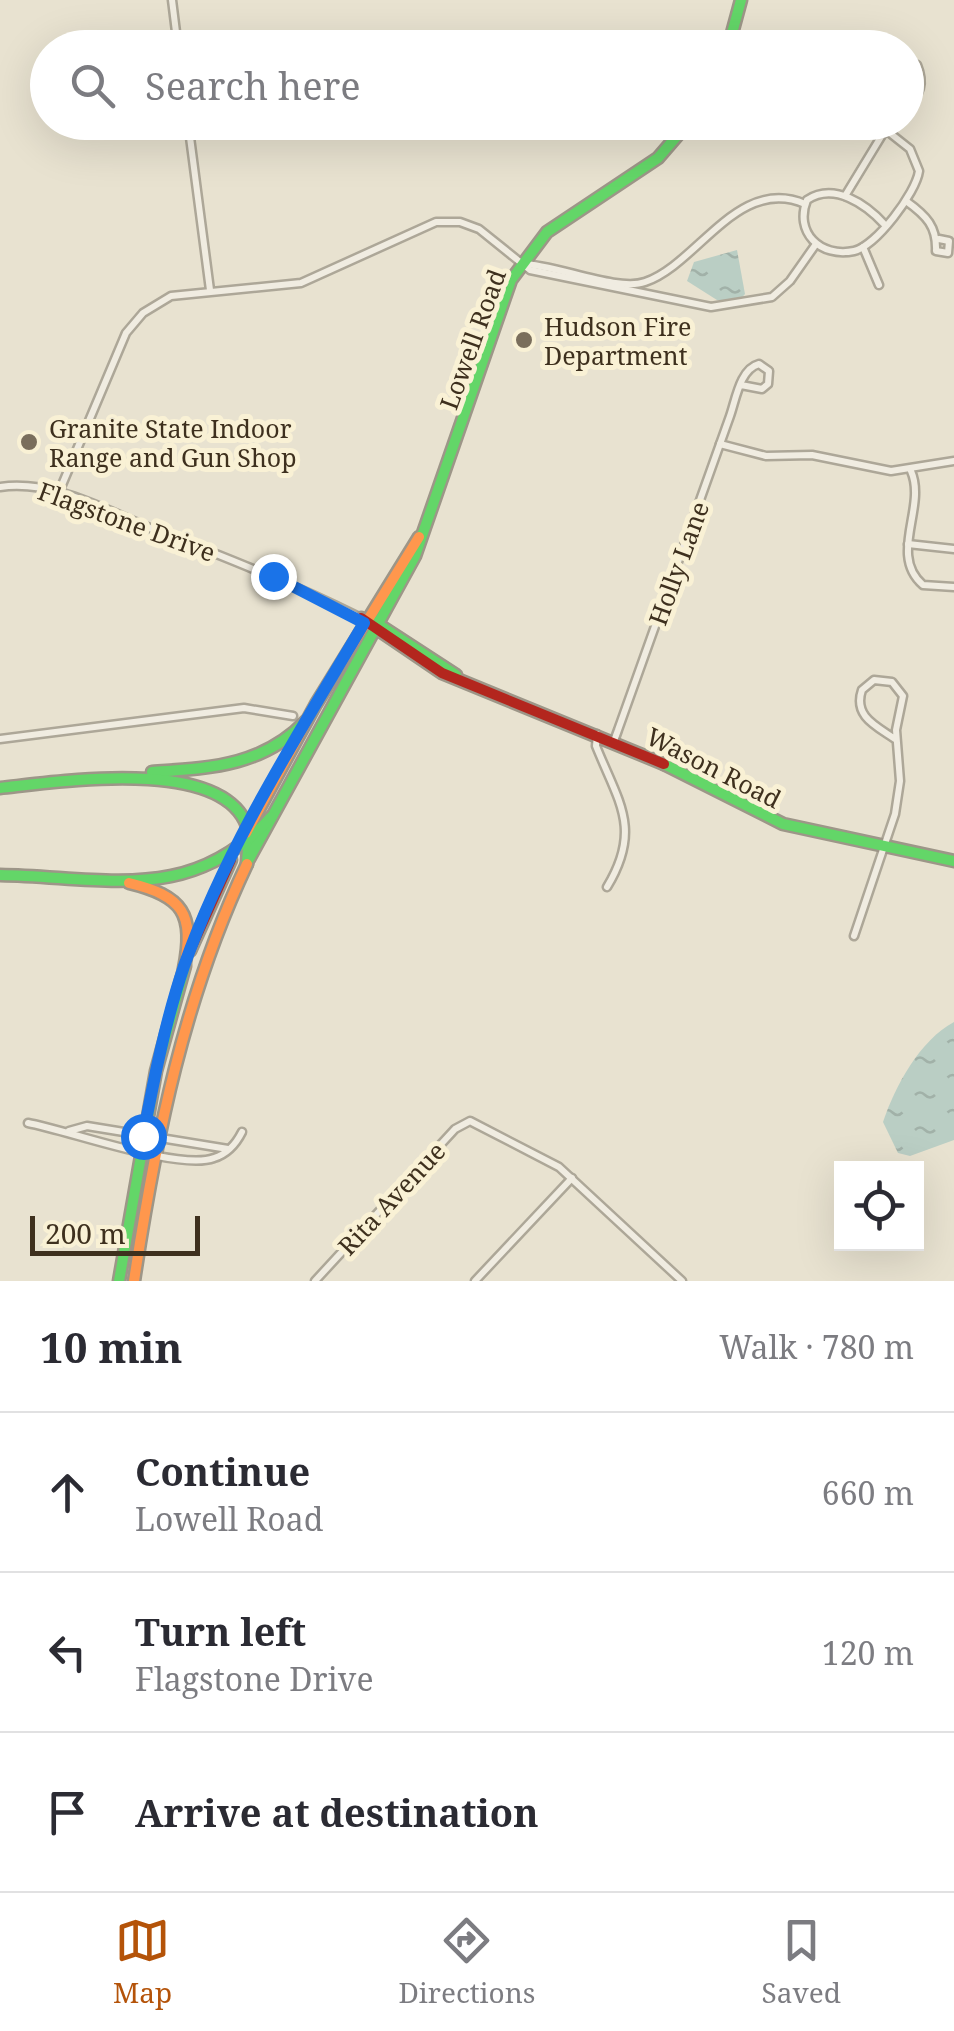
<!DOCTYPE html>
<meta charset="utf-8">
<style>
:root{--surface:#fff;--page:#f7f7f7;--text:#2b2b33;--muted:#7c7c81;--line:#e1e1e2;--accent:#b45309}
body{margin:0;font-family:"Noto Serif",serif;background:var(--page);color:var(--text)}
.controls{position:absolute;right:30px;bottom:30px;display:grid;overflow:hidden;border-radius:0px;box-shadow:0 10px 40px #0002}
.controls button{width:90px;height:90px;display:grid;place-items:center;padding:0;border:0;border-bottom:2px solid var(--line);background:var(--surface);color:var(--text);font:50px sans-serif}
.scale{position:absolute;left:30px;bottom:25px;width:170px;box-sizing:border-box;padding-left:10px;border:5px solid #3e301e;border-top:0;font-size:28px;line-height:35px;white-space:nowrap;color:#3e301e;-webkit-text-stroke:8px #f9f1d5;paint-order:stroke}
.stop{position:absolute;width:30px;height:30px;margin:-22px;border:8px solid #1a73e8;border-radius:50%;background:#fff}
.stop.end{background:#1a73e8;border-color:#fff;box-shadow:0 2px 10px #0008}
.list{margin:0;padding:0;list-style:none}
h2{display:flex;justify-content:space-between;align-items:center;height:130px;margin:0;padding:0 40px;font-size:42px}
h2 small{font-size:32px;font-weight:400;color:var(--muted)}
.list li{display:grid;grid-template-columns:65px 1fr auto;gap:30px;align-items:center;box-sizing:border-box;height:160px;padding:0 40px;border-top:2px solid var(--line)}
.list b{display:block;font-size:38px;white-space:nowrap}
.list p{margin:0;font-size:32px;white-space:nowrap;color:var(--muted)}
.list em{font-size:32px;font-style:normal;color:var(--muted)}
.icon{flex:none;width:55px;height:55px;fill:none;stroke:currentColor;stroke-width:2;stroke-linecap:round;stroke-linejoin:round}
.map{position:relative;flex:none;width:954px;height:1281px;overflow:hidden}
.search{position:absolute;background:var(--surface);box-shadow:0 10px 40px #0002;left:30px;right:30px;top:30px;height:110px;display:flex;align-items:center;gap:25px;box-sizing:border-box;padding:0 35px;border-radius:55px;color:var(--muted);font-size:38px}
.sheet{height:610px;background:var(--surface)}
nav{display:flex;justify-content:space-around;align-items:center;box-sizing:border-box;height:140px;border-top:2px solid var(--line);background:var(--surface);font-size:28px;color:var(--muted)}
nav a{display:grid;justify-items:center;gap:5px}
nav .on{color:var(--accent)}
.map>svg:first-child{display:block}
.water{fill:url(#water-ripples)}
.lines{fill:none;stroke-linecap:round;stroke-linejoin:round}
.street-casing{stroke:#ada798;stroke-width:11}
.fast-casing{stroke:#9d9688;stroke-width:15}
.slow-casing{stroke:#9d9688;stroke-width:15}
.jam-casing{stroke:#9d9688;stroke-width:15}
.street{stroke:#f0ece1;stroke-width:6}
.fast{stroke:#63d668;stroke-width:10}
.slow{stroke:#ff974d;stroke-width:10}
.jam{stroke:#b3261e;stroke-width:10}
.route{stroke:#1a73e8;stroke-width:12}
.poi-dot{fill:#7a6e5c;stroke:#f9f1d5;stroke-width:4}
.labels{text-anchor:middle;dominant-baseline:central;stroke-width:10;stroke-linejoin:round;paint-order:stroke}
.poi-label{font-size:25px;fill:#3e301e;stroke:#f9f1d5;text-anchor:start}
.street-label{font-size:25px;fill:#3e301e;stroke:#f9f1d5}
</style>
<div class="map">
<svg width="954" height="1281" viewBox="0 0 954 1281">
<defs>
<pattern id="water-ripples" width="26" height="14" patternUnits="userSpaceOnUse" patternTransform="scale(2.5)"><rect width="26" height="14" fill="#bacec4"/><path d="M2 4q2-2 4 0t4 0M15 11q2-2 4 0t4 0" fill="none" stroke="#a1b1a8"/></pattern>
</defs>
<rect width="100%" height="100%" fill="#e8e2d0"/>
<!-- water -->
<g class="water">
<path d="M737 250 745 294 738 302 717 300 687 281 694 262Z"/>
<path d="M954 1022V1140L910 1156 898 1153 883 1122C895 1086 920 1040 954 1022Z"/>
</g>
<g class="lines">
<!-- street casing -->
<g class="street-casing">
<g id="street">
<path d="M172 0 178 48"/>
<path d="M906 60 917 65C924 82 922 95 906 106"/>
<path d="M188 122 210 290"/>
<path d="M845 196 890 122"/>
<path d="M906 201C927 216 937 227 936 251L948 253 949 241 939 239"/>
<path d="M885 225C866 204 834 182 807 200 794 232 820 258 854 251 876 246 916 193 919 171L910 149 886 130"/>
<path d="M863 247 879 285"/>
<path d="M522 264C555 264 617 292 645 282 698 264 738 175 805 204"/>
<path d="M720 444 766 456 812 455 891 471 954 461"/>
<path d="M911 471C927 507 888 555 923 585L954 587"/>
<path d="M0 487C53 479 107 511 155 530 225 557 293 584 361 618"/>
<path d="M59 492 126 333 143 313 171 296 301 283 436 222H460L479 229 530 270 711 307 772 297 790 281 816 244"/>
<path d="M908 544 954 549"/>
<path d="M597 734 596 746C619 803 642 829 607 887"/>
<path d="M0 739 244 708 293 716"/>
<path d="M614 741 618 730C655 625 692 520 730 416 736 399 740 369 759 364L769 371 768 384 762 389 741 385"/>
<path d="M854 936 895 814 900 781 896 730 903 696 892 682 874 680 862 690C853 716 876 726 895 739"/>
<path d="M28 1123C67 1130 179 1171 214 1158 227 1154 236 1144 242 1132"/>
<path d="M69 1131 87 1126 228 1149"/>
<path d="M315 1281 455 1129 470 1121 559 1167 682 1281"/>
<path d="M475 1281 572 1178"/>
</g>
</g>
<!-- fast casing -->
<g class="fast-casing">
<g id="fast">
<path d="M728 48 741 0"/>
<path d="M373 621 456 675"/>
<path d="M664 764 783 824 954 861"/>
<path d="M152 772C211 768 263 766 306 721"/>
<path d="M0 788C57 782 221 756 247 826 251 836 247 853 247 864"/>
<path d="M249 859 415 556 511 280 547 232 658 158 689 122"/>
<path d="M0 875C106 877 191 905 271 817"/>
<path d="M119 1281 156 1071 185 966"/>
</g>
</g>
<!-- slow casing -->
<g class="slow-casing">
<g id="slow">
<path d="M246 833 316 704 419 537"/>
<path d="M129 883C183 896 195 914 184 968"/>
<path d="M134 1281C156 1136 184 997 247 864"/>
</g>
</g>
<!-- jam casing -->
<g class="jam-casing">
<g id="jam">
<path d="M361 618 442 673 664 764"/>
<path d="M190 951 231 860"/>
</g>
</g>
<!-- street -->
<use href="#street" class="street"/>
<!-- fast -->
<use href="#fast" class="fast"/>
<!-- slow -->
<use href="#slow" class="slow"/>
<!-- jam -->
<use href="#jam" class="jam"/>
</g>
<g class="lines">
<!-- route -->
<path class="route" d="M143 1136C154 1079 165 1022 184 966 227 845 299 733 364 623L273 576"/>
</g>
<!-- markers -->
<g class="poi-dot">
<circle cx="524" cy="340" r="10"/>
<circle cx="29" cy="442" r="10"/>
</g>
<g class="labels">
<!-- poi labels -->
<g class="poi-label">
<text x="544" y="326">Hudson Fire<tspan x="544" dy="29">Department</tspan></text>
<text x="49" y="428">Granite State Indoor<tspan x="49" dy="29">Range and Gun Shop</tspan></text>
</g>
<!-- street labels -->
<g class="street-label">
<text transform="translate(472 339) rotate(-70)">Lowell Road</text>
<text transform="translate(127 521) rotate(20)">Flagstone Drive</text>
<text transform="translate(678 563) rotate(-70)">Holly Lane</text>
<text transform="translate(714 767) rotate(27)">Wason Road</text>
<text transform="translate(391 1198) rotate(-47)">Rita Avenue</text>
</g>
</g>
</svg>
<div class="controls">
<button><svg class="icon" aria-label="locate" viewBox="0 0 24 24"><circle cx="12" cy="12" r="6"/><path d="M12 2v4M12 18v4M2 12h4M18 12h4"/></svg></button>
</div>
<div class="scale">200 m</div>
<div class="stop" style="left:143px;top:1136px"></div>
<div class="stop end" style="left:273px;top:576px"></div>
<div class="search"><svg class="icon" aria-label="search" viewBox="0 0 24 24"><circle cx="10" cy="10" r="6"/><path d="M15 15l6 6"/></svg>Search here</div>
</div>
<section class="sheet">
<h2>10 min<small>Walk · 780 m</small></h2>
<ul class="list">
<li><svg class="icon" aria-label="ahead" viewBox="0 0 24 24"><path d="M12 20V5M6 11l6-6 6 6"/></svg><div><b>Continue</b><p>Lowell Road</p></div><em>660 m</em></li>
<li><svg class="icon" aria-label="left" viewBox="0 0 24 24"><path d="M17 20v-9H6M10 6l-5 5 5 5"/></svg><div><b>Turn left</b><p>Flagstone Drive</p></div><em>120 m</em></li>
<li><svg class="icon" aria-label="arrive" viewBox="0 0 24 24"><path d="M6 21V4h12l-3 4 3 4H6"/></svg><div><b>Arrive at destination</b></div></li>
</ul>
</section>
<nav>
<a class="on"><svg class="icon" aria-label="map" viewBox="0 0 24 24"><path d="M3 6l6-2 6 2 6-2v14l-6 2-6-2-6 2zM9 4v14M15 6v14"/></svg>Map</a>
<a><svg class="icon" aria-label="directions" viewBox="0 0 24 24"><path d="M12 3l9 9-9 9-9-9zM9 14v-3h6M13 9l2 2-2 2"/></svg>Directions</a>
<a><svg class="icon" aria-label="saved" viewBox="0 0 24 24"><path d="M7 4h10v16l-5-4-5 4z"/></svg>Saved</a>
</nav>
